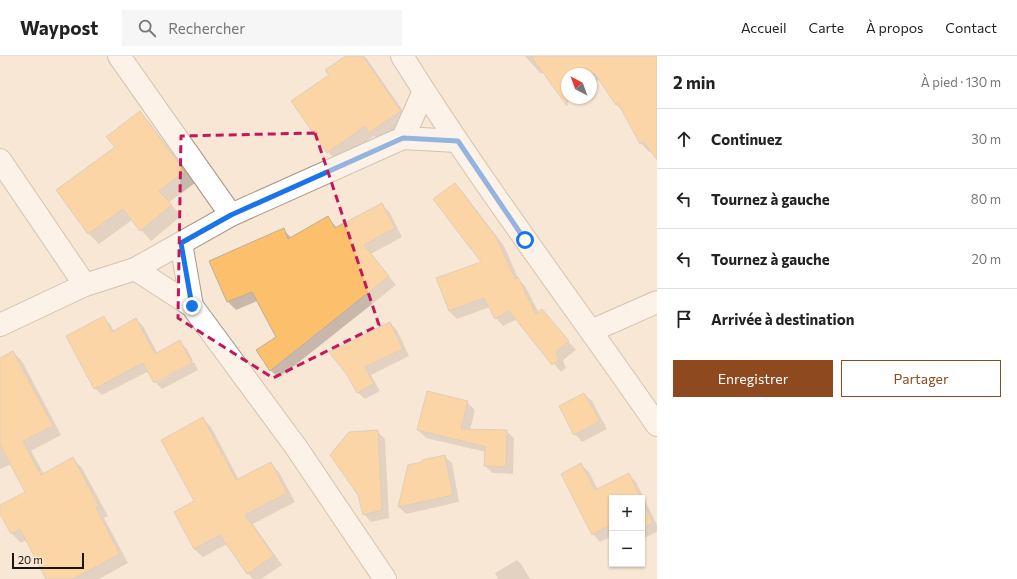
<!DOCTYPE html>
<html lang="fr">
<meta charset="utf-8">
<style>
:root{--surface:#fff;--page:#f6f6f6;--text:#222;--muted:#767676;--line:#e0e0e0;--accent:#8e4a1e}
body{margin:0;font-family:Commissioner,sans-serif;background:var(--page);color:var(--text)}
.controls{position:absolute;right:12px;bottom:12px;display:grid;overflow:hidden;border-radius:0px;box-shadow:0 1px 3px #0004}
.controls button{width:36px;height:36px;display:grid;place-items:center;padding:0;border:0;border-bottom:1px solid var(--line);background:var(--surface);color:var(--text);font:20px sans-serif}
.compass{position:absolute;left:561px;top:12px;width:36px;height:36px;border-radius:50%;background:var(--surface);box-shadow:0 1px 3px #0004;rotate:319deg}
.scale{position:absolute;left:12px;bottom:10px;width:72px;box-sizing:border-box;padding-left:4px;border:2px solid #1b150f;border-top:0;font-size:11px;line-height:14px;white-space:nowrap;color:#1b150f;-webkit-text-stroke:3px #f9e7d6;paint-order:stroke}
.stop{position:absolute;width:12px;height:12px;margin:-9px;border:3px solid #1a73e8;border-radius:50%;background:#fff}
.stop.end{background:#1a73e8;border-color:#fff;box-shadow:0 1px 4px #0008}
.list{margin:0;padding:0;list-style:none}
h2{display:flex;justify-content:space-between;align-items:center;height:52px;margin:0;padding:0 16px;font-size:17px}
h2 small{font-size:13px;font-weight:400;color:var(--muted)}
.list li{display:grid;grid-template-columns:26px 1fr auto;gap:12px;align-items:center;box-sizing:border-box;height:60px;padding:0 16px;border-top:1px solid var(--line)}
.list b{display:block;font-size:15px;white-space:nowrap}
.list em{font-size:13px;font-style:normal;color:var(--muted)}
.actions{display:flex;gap:8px;padding:12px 16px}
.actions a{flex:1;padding:9px 0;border:1px solid var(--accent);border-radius:0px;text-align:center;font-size:14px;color:var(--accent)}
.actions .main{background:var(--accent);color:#fff}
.icon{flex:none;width:22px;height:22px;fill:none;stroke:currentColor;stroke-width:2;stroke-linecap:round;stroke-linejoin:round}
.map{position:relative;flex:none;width:657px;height:523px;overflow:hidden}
header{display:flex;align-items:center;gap:24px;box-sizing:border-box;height:56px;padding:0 20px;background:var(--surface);border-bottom:1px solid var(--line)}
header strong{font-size:19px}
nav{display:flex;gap:22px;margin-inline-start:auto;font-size:14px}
.search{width:280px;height:36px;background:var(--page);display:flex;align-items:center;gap:10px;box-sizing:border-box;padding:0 14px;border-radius:0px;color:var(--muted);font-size:15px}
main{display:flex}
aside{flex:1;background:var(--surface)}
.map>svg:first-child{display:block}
.shadow{fill:#0003}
.building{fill:#fcbf6b;stroke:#bdaf9d}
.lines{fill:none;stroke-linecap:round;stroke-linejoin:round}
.minor-casing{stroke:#a79686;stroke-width:24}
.minor{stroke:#fff;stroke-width:22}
.route{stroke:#1a73e8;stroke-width:5}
.marked{fill:none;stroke:#c2185b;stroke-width:3;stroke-dasharray:8 5;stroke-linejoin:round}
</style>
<header>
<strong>Waypost</strong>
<div class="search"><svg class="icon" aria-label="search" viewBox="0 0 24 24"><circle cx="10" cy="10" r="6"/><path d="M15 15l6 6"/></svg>Rechercher</div>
<nav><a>Accueil</a><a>Carte</a><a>À propos</a><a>Contact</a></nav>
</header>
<main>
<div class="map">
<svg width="657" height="523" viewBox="0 0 657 523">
<rect width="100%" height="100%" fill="#f9e7d6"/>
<!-- shadow -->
<g class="shadow">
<path d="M347 0H364L367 3 410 65 379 86 374 80 338 106 328 96 330 20Z"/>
<path d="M525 0H657V102L652 95 649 96 641 87 623 55 616 48 600 22 591 29V18H567V42H573L568 46 559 37 543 16 541 18Z"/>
<path d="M140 57 150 67 195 127 169 146 181 160 151 185 132 164 99 188 89 178 57 134 116 92Z"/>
<path d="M455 128 462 135 504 190 519 224 525 230 539 257 542 255 576 294 563 304 566 312 561 316 517 263 503 270 496 262 490 251 457 263 449 255 438 223 483 206Z"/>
<path d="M382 149 390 157 402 181 371 198 396 229 279 322 270 314 277 281 257 245 236 254 228 246 283 174 292 182 328 162 337 172Z"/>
<path d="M103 261 110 268 114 275 136 263 143 270 158 298 180 286 187 293 193 305 156 325V327L194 306 198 314 162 333 155 326 149 315 102 339 95 332Z"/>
<path d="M390 267 397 274 409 300 371 319 380 335 365 343 357 336 348 318Z"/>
<path d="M13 296 22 305 61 379 31 395 44 418 73 403 82 412 108 460 104 462 128 507 99 523H47L26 484 21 487 11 477 0 455V450L27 436 12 408 0 413V303Z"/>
<path d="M584 338 592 345 607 373 582 386 575 378Z"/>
<path d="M467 346 475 354 470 374 506 375 514 382 513 418 493 417 485 410 486 396 426 382 418 374Z"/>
<path d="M203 363 211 371 239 424 270 407 279 416 295 446 253 468 282 509 261 523H253L248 518 227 488 203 501 194 493 175 456 195 446Z"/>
<path d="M377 375 385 383 389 462 371 466 364 458Z"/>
<path d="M444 400 452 407 459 446 406 458 399 451Z"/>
<path d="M581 409 589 416 598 434 629 419 636 426 657 469V476L642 483V442H612V480L600 486 593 478Z"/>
<path d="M517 504 521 508 530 523H498L495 517Z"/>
</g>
<!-- building -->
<g class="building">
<path d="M346 0H363L401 55 369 77 365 70 327 97 291 45 329 19 325 14Z"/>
<path d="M531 0H657V104L644 86 640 88 618 47 616 49 595 18H567V50Z"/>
<path d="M140 55 185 116 159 135 172 149 140 175 123 153 88 178 56 134 115 91 106 81Z"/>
<path d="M455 127 496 181 515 223 518 221 536 258 542 253 569 285 556 296 559 304 552 309 509 255 495 263 484 242 449 255 436 222 481 206 433 143Z"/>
<path d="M382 147 395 172 364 189 389 220 270 315 256 294 276 281 252 236 227 246 209 205 284 172 288 183 328 160 335 172Z"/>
<path d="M104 260 112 276 136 262 155 298 180 284 192 307 154 327 143 307 94 333 66 280Z"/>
<path d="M390 266 403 293 365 311 374 328 357 337 347 319 329 296Z"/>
<path d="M13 295 53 370 23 385 41 419 73 401 99 450 96 452 120 498 73 523H46L20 473 11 478 0 458V449L25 436 0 389V302Z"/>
<path d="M427 335 468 345 461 373 507 374 506 411 484 410 485 391H487L417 374Z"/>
<path d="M584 337 600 365 574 379 559 350Z"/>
<path d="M203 361 236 424 271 406 287 437 245 459 274 500 247 518 220 479 194 493 174 456 194 445 161 384Z"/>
<path d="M378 374 382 454 363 459 358 439 330 399 349 376Z"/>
<path d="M445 399 453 439 398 451 408 409 422 406V404Z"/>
<path d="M581 407 595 434 629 417 641 442H612V468L592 479 561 418Z"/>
<path d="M642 444 653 467 642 472Z"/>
</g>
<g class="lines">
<!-- minor casing -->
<g class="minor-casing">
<g id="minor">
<path d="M119 0 231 159"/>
<path d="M402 0C481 127 572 246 657 369"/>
<path d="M403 82 424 35"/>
<path d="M0 104 85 229"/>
<path d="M181 187 192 250"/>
<path d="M135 213 192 250 296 391 385 523"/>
<path d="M0 269 85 229 135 213 231 159 403 82 457 85"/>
<path d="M591 275 657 246"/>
</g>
</g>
<!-- minor -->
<use href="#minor" class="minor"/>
</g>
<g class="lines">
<!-- route -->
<path class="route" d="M192 250 181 187 231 159 403 82 458 85 525 184"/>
</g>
<!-- marked area -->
<path d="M0 0H657V523H0ZM315 77 379 269 273 322 178 262 181 80Z" fill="#f9e7d6" fill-opacity=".55" fill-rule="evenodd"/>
<path class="marked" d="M315 77 379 269 273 322 178 262 181 80Z"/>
</svg>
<div class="controls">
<button>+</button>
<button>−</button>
</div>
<svg class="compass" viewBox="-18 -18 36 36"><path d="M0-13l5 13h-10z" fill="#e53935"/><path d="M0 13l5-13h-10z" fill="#767676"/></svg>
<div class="scale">20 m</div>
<div class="stop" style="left:525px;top:184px"></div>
<div class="stop end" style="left:192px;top:250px"></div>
</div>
<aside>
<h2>2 min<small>À pied · 130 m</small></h2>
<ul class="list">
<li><svg class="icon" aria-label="ahead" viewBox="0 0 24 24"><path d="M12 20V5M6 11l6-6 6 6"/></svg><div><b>Continuez</b></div><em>30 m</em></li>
<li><svg class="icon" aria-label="left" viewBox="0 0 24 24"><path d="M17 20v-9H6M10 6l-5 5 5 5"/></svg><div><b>Tournez à gauche</b></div><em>80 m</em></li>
<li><svg class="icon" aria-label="left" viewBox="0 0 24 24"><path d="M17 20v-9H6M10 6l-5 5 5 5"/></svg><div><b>Tournez à gauche</b></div><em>20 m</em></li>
<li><svg class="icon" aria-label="arrive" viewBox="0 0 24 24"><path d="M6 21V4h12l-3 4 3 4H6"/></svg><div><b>Arrivée à destination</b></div></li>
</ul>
<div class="actions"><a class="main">Enregistrer</a><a>Partager</a></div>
</aside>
</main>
